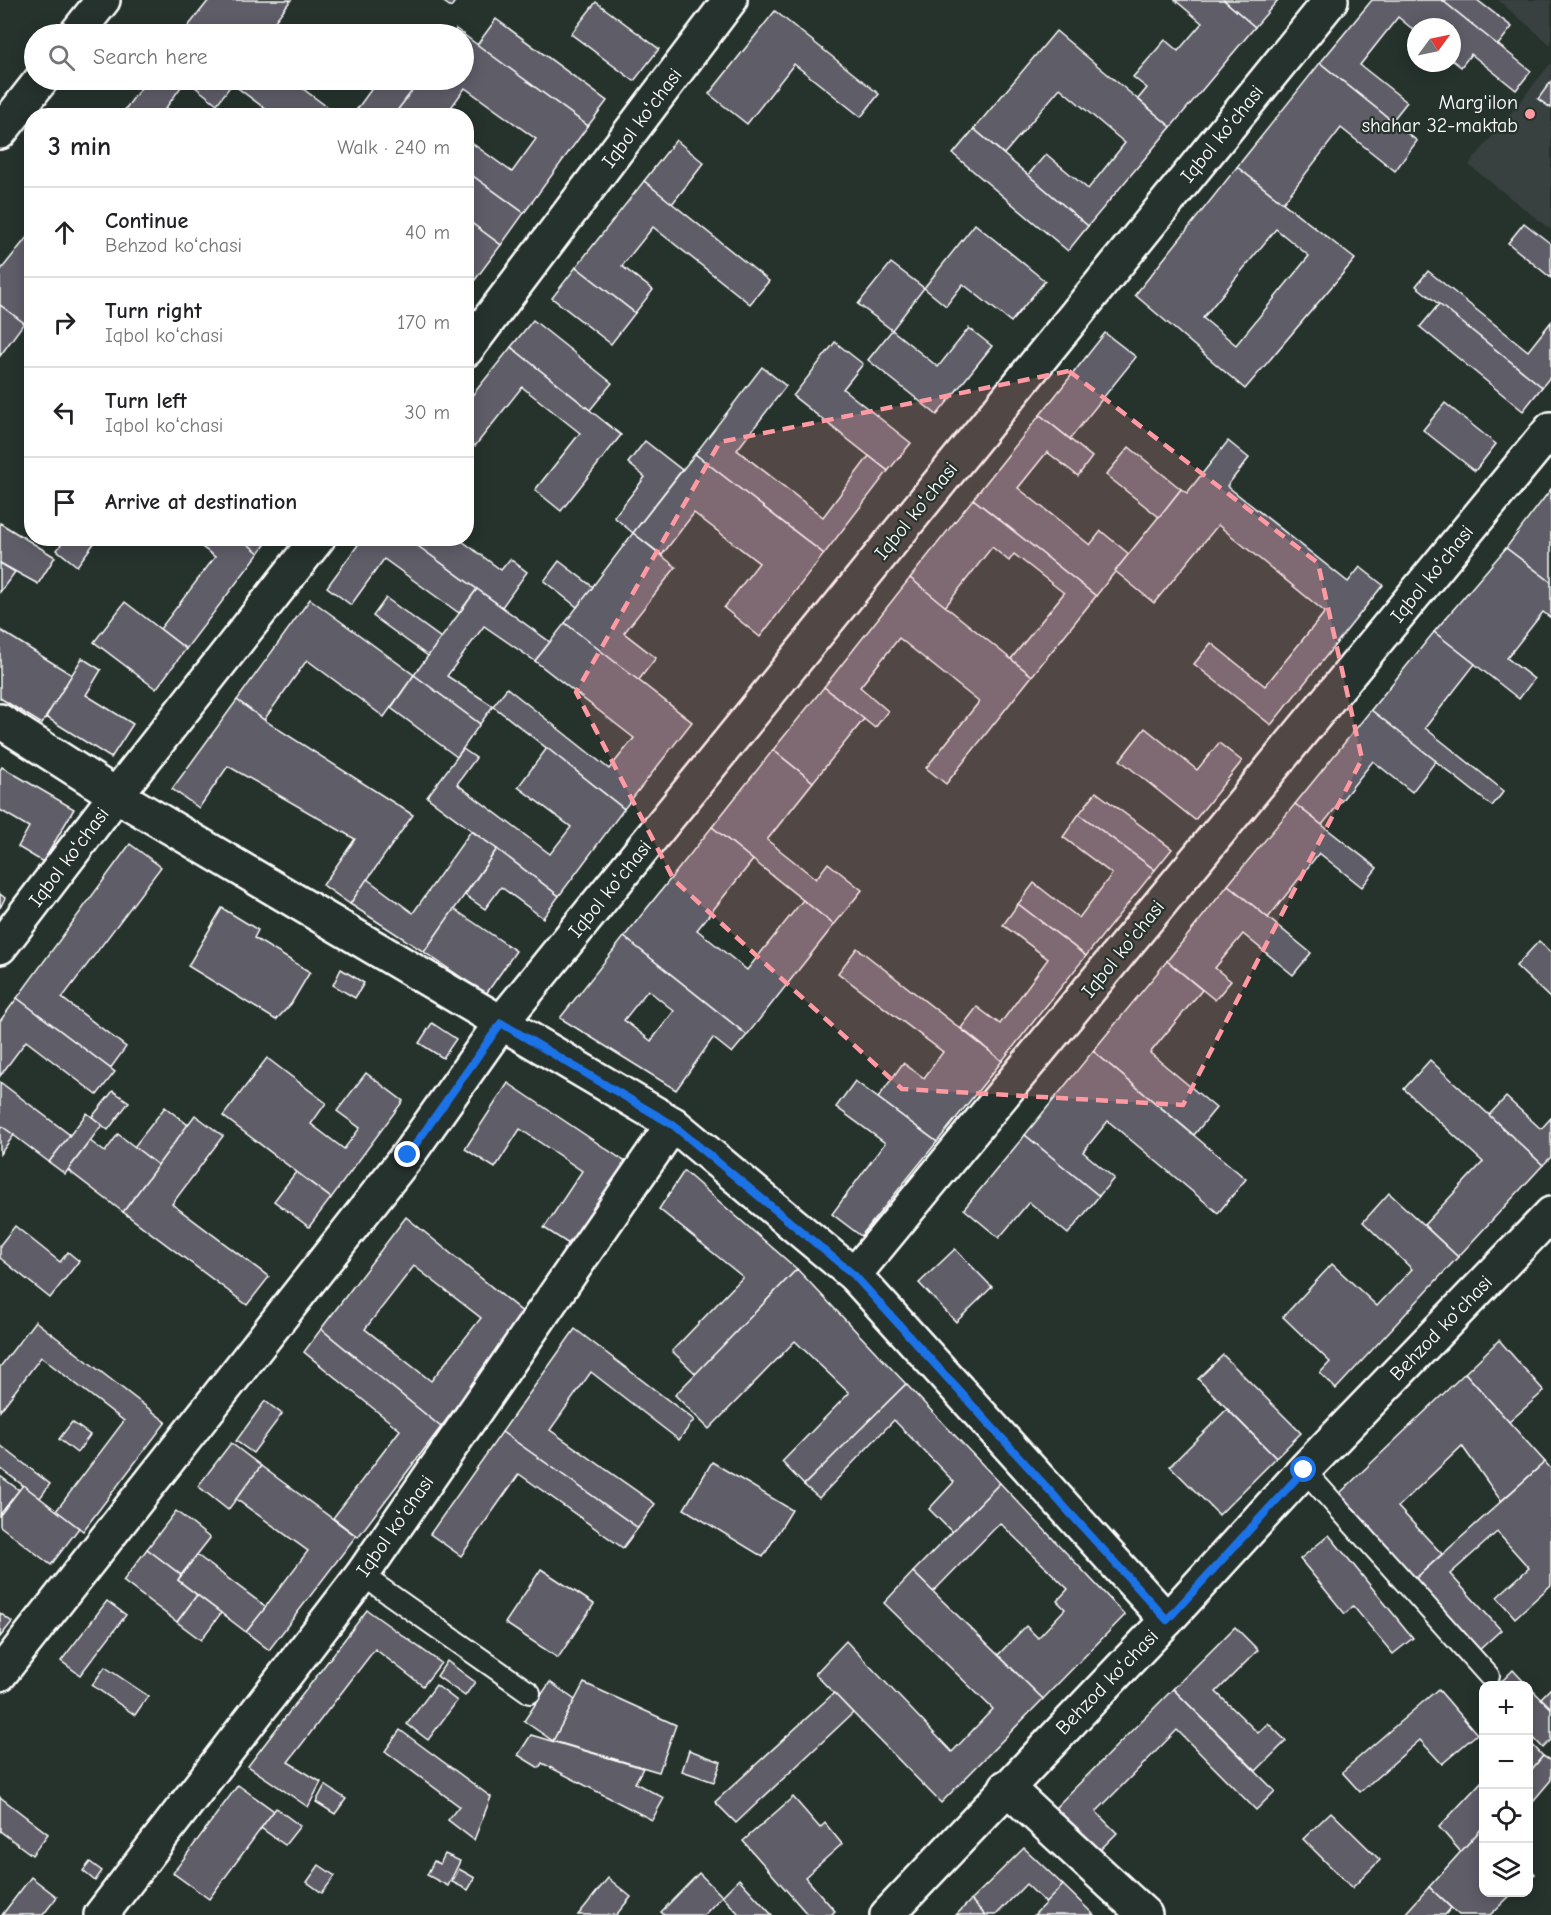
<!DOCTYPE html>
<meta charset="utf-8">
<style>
:root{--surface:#fff;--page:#f6f6f6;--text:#202124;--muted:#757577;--line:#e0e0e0}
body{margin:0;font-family:"Comic Neue",sans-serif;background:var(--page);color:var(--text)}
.controls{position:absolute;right:18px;bottom:18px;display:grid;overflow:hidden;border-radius:12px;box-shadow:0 3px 15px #0003}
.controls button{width:54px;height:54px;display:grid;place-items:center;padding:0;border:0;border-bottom:2px solid var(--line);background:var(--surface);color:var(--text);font:30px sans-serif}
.compass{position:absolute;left:1407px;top:18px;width:54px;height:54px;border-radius:50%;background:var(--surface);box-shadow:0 3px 15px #0003;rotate:57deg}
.stop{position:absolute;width:18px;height:18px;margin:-14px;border:4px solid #1a73e8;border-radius:50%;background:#fff}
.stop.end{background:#1a73e8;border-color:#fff;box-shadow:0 2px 6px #0008}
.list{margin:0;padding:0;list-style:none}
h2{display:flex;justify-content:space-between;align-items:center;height:78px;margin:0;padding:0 24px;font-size:26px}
h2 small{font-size:20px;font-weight:400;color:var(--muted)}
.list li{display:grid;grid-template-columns:39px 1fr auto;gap:18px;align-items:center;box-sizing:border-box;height:90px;padding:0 24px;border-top:2px solid var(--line)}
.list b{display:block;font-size:22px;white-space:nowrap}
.list p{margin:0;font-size:20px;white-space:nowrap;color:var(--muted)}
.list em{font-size:20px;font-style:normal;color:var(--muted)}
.icon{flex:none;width:33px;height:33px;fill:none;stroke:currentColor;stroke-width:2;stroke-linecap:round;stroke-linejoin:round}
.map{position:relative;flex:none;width:1551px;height:1915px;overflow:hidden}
.search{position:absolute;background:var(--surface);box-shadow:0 3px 15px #0003;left:24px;top:24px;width:450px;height:66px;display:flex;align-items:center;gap:15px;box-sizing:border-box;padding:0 21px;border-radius:33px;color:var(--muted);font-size:22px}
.panel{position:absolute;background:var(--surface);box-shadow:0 3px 15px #0003;left:24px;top:108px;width:450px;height:438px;border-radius:24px}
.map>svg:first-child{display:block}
.built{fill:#37403f}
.building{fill:#5f5d68;stroke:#fff;stroke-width:1.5;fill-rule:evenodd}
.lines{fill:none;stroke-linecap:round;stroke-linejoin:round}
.lane-casing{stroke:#fff;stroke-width:24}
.street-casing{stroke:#fff;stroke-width:38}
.lane{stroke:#26332d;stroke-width:20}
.street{stroke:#26332d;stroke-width:33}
.route{stroke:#1a73e8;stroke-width:8}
.marked{fill:#ff9aa2;fill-opacity:0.2;stroke:#ff9aa2;stroke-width:4.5;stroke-dasharray:12 8;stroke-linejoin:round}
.poi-dot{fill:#ff9aa2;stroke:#26332d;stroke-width:2}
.labels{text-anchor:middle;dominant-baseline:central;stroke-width:4.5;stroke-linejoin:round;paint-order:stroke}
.poi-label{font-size:20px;fill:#fff;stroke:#26332d;text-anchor:end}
.street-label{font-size:20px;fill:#fff;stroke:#26332d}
</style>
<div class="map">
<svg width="1551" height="1915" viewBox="0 0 1551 1915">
<rect width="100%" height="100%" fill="#26332d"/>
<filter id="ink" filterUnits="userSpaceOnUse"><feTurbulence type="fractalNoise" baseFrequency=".0167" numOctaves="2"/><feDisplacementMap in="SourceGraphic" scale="12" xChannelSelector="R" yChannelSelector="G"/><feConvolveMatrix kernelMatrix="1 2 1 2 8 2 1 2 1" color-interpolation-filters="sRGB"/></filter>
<g filter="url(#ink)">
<!-- built -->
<g class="built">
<path d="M1498 0H1551V45Z"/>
<path d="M1551 63V230L1469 165Z"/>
</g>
<!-- building -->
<g class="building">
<path d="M209 0H291L265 34H182Z"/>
<path d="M441 0H456L451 7Z"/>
<path d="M1175 0H1224L1255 27 1171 127 1138 99 1147 88 1133 77 1165 40 1178 51 1202 23Z"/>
<path d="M1224 0H1278L1255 27Z"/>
<path d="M1372 0H1442L1531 71 1516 90 1471 54 1461 67 1452 60V27H1416V32L1398 17 1360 65 1407 102 1392 121 1320 63Z"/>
<path d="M1442 0H1477L1512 27 1498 45Z"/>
<path d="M596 2 659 49 634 81 571 34Z"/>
<path d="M775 11 879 94 861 117 794 64 747 124 709 94Z"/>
<path d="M496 19 607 101 588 126 477 45Z"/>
<path d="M456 29 588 126 524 213 466 171V139L512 172 536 139 465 88 445 116H393L420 80H464V34H453Z"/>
<path d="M1056 31 1171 127 1088 226 1028 175 1046 154 1088 189 1125 143 1060 88 1004 154 974 129Z"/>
<path d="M1320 63 1417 141 1395 171 1341 128 1283 203 1237 167Z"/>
<path d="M147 80H227L232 84 217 104 186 80 160 116H120Z"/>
<path d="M227 80H291L338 115 275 116Z"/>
<path d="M378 80H413L418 83 393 116H352Z"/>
<path d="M1551 81V108L1538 99Z"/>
<path d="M974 129 1088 226 1068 251 953 154Z"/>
<path d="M676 140 704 163 672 204 644 181Z"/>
<path d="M1237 167 1355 259 1245 389 1135 295ZM1276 229 1309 256 1236 345 1203 318Z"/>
<path d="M466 171 524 213 501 245 466 219Z"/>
<path d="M644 181 769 281 750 304 653 227 622 266 653 290 635 313 576 267Z"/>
<path d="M470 222 501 245 466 292V226Z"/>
<path d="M1524 223 1551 244V278L1508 243Z"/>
<path d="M975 224 1045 281 1011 322 963 284 946 306 924 288Z"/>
<path d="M32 231V314L24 323 0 305V271Z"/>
<path d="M891 263 924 288 892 330 858 304Z"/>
<path d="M576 267 635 313 611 344 552 298Z"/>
<path d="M1428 271 1528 351 1551 322V376L1542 387 1416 286Z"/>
<path d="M1439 304 1542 387 1523 411 1420 327Z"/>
<path d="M0 305 24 323 0 356Z"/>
<path d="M533 320 612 383 590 410 511 347Z"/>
<path d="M969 328 992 346 937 415 868 360 892 330 938 367Z"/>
<path d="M1105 333 1136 357 1070 439 1040 415Z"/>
<path d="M835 342 863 364 843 389 911 443 888 471 793 396Z"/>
<path d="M511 347 621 435 561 511 535 490 580 433 522 387 475 446 466 439V403Z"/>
<path d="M762 367 786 386 737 450 823 517 869 456 888 471 824 554 695 454Z"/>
<path d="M1445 403 1496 444 1475 471 1423 430Z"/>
<path d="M1040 415 1092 457 1078 476 1047 452 1018 488 1090 545 1101 531 1129 554 1096 596 973 499Z"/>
<path d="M645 441 682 470 633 533 614 517 645 477 628 463Z"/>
<path d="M1228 441 1249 458 1227 486 1348 582 1360 567 1383 585 1271 725 1194 664 1211 643 1265 686 1325 612 1218 525 1154 603 1115 571 1181 489 1187 493Z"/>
<path d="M1129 447 1181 489 1159 517 1106 475Z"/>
<path d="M695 454 824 554 760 637 724 608 759 563 694 513 662 555 633 533Z"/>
<path d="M1551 489V582L1506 548Z"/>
<path d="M973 499 1096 596 1032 676 1011 659 1064 593 1014 554 1009 561 992 547 945 607 910 578Z"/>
<path d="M0 523 55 557 38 584 0 563Z"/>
<path d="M633 533 676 567 624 633 656 658 638 681 565 623Z"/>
<path d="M65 538H98L77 566 57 550Z"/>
<path d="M190 538H240L259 553 186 649 160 629 215 557Z"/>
<path d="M240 538H270L259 553Z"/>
<path d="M363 538H407L477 589 459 613 384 559 351 605 327 587Z"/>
<path d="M407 538H458L501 570 510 559 527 572 502 607Z"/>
<path d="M1506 548 1551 582V618L1543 612 1507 658 1534 679 1519 699 1434 632Z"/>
<path d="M559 561 593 587 577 607 544 581Z"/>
<path d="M0 563 15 572 0 592Z"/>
<path d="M910 578 1032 676 946 784 926 768 979 702 899 638 860 687 888 711 875 728 824 687Z"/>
<path d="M477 589 550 642 535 661 484 626 447 676 493 706 480 724 414 675Z"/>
<path d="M386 598 441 638 428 656 373 616Z"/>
<path d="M310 599 414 675 384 717 307 660 264 720 237 700Z"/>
<path d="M125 602 186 649 156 689 94 642Z"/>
<path d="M565 623 692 722 624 809 493 706 507 688 609 769 634 738 535 661Z"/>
<path d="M0 630 72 675 42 724 0 698Z"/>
<path d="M1434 632 1475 664 1425 728 1504 791 1492 806 1371 710Z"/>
<path d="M82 658 101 670 86 695 133 724 111 758 46 717Z"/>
<path d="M414 675 480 724 457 757 391 708Z"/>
<path d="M824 687 864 719 813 782 773 750Z"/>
<path d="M237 700 264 720 413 815 350 904 323 885 355 839 228 766 199 808 172 789Z"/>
<path d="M1371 710 1436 761 1412 792 1373 761 1322 825 1295 804Z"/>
<path d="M1145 728 1197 770 1219 743 1242 761 1195 820 1120 760Z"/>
<path d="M547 748 624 809 559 896 427 797 463 749 476 758 457 784 550 854 571 827 518 787Z"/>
<path d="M773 750 813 782 767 840 816 879 828 863 862 890 834 925 712 827Z"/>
<path d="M2 767 74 809 43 862 18 847 29 827 0 810V770Z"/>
<path d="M1096 792 1172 849 1155 870 1079 814Z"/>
<path d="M1295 804 1377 868 1362 887 1319 853 1268 918 1228 885Z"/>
<path d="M1079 814 1155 870 1086 956 1018 904 1034 883 1079 918 1112 874 1063 837Z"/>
<path d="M712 827 753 860 697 930 747 970 803 900 834 925 747 1035 624 937Z"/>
<path d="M471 831 497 849 424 952 350 904 367 879 413 913Z"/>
<path d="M130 844 161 867 62 998 126 1047 110 1069 17 998Z"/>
<path d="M497 849 559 896 543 918 501 887 485 909 465 895Z"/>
<path d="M1228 885 1311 953 1293 975 1243 934 1215 968 1231 981 1215 1000 1167 961Z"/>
<path d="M0 894 5 898 0 908Z"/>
<path d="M1018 904 1086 956 1002 1061 961 1028 977 1007 1000 1024 1048 959 1003 925Z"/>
<path d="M222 908 258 930 254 938 310 972 291 1004 276 1020 188 966Z"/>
<path d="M454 909 516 951 486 994 424 952Z"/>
<path d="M624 937 747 1035 732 1053 713 1038 676 1090 560 1018ZM648 990 674 1011 651 1041 624 1020Z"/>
<path d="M1539 941 1551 953V999L1516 966Z"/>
<path d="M857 948 1002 1061 937 1142 878 1098 903 1063 924 1078 943 1052 838 973Z"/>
<path d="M1167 961 1202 990 1150 1053 1216 1108 1194 1135 1093 1051Z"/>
<path d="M341 969 364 983 355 998 333 985Z"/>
<path d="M17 998 115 1072 97 1095 26 1041 0 1076V1021Z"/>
<path d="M432 1023 456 1039 443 1058 419 1043Z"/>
<path d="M1093 1051 1246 1179 1218 1213 1108 1121 1083 1152 1114 1178 1099 1196 1025 1135Z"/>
<path d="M267 1058 326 1103 311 1124 344 1149 360 1128 337 1111 366 1073 403 1101 331 1198 223 1116Z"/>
<path d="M1430 1060 1543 1165 1458 1257 1424 1225 1483 1162 1404 1089Z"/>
<path d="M855 1081 937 1142 861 1236 832 1214 885 1143 836 1107Z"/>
<path d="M0 1082 70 1135 49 1162 0 1125Z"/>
<path d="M508 1083 630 1165 575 1248 544 1228 582 1171 520 1129 495 1168 465 1149Z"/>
<path d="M113 1091 129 1102 108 1130 92 1117Z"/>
<path d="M1506 1097 1541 1129 1551 1118V1157L1543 1165 1489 1115Z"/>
<path d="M165 1107 188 1125 158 1165 134 1147Z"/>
<path d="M87 1113 102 1125 65 1174 49 1162Z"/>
<path d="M195 1115 223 1136 172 1204 269 1277 247 1305 123 1212Z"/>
<path d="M0 1125 14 1135 0 1154Z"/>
<path d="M118 1134 158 1165 123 1212 68 1170 90 1141 105 1152Z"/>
<path d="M1025 1135 1099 1196 1068 1234 1029 1202 999 1238 964 1209Z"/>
<path d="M684 1171 797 1269 696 1374 672 1351 743 1277 659 1209Z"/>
<path d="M296 1172 331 1198 309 1227 274 1201Z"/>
<path d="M1389 1193 1458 1257 1336 1389 1320 1373 1330 1362 1283 1317 1332 1264 1377 1306 1412 1269 1363 1222Z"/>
<path d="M406 1217 525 1314 441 1427 321 1329ZM414 1266 481 1318 431 1381 365 1329Z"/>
<path d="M15 1226 60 1262 68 1252 79 1261 50 1298 0 1258V1245Z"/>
<path d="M955 1249 992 1287 956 1322 919 1283Z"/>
<path d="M797 1269 906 1384 804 1485 782 1462 849 1393 795 1341 709 1429 675 1395Z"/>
<path d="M35 1321 166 1422 83 1531 56 1511 124 1421 41 1357 0 1411V1367Z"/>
<path d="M321 1329 441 1427 358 1537 333 1518 400 1430 304 1352Z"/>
<path d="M575 1329 694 1420 679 1440 591 1372 550 1430 655 1504 638 1528 502 1432Z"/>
<path d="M1499 1340 1544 1391 1509 1422 1465 1373Z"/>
<path d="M1223 1355 1301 1433 1276 1458 1198 1379Z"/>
<path d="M1465 1373 1545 1462 1501 1501 1462 1446 1398 1507 1442 1554 1415 1579 1339 1494Z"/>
<path d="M906 1384 1000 1483 952 1532 929 1509 954 1482 894 1420 819 1498 804 1485Z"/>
<path d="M265 1401 282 1414 253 1453 236 1441Z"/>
<path d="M1227 1409 1276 1458 1219 1515 1170 1466Z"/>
<path d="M72 1422 90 1435 77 1453 59 1439Z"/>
<path d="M502 1432 638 1528 623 1548 519 1474 461 1556 430 1534Z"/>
<path d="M231 1443 261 1466 228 1510 198 1486Z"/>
<path d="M0 1445 50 1484 40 1498 0 1468Z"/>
<path d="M712 1462 792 1510 763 1557 684 1509Z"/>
<path d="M1545 1462 1551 1469V1585L1515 1618 1497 1597 1529 1568 1497 1532 1450 1574 1501 1630 1478 1651 1415 1579Z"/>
<path d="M261 1466 356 1536 269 1650 246 1632 308 1551 236 1499Z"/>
<path d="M0 1476 19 1490 0 1515Z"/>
<path d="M1000 1483 1125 1615 1043 1699 998 1655 1026 1626 1038 1638 1065 1609 1057 1601 1068 1589 1000 1523 933 1592 913 1572Z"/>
<path d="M23 1485 79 1528 51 1565 0 1526V1515Z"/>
<path d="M176 1511 210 1538 181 1575 147 1549Z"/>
<path d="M1329 1535 1413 1638 1393 1654 1353 1606 1345 1614 1300 1559Z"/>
<path d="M147 1549 181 1575 178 1580 197 1595 177 1622 123 1581Z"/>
<path d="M197 1555 266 1607 246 1632 178 1580Z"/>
<path d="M541 1569 594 1604 558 1658 505 1623Z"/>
<path d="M913 1572 1043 1699 941 1803 815 1674 846 1641 952 1752 993 1709 884 1603Z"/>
<path d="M197 1595 221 1613 201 1640 177 1622Z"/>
<path d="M107 1601 126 1615 80 1675 61 1661Z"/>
<path d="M367 1610 441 1663 423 1686 375 1649 288 1762 321 1782 308 1807 248 1766Z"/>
<path d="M0 1613 12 1622 0 1637Z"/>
<path d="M1235 1627 1258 1650 1216 1692 1258 1733 1268 1723 1286 1741 1256 1771 1173 1689Z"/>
<path d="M447 1661 475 1682 465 1696 437 1676Z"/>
<path d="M105 1667 148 1696 135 1715 92 1685Z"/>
<path d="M1513 1670 1528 1686H1497Z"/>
<path d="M550 1682 575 1700 553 1741 524 1721Z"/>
<path d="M584 1683 676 1725 659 1772 553 1741Z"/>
<path d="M436 1685 457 1701 428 1740 407 1724Z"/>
<path d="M1528 1686 1551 1708V1740L1543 1748 1528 1732Z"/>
<path d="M1551 1688V1708L1541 1698Z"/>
<path d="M1173 1689 1275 1791 1256 1810 1177 1730 1096 1812 1117 1833 1098 1852 1055 1808Z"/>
<path d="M1438 1689 1477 1734 1442 1764 1420 1740 1360 1792 1342 1772Z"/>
<path d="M834 1693 853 1713 736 1823 715 1802Z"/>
<path d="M400 1730 491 1797 474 1840 448 1820 459 1806 385 1751Z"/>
<path d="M531 1735 643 1768 635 1783 664 1798 652 1820 542 1763 539 1768 518 1755Z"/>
<path d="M1528 1740 1543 1756 1528 1774Z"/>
<path d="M689 1750 721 1762 714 1782 682 1771Z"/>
<path d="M1543 1756 1551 1761V1780L1528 1807V1774Z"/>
<path d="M1484 1779V1826L1461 1852 1439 1827Z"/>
<path d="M238 1785 274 1811 209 1899 173 1873Z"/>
<path d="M325 1785 346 1799 335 1814 316 1802Z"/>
<path d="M0 1797 48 1834 32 1855 0 1831Z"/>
<path d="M793 1797 820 1828 825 1823 842 1844 805 1877 835 1911 831 1915H808L743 1841Z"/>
<path d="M276 1808 300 1826 285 1845 261 1828Z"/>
<path d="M1331 1812 1380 1860 1352 1888 1303 1839Z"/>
<path d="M1484 1826V1892H1514L1490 1915H1459L1429 1887Z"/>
<path d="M1024 1848 1063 1885 1046 1903 1026 1884 996 1915H985L971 1900Z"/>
<path d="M445 1854 460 1861 448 1886 427 1875 434 1861 440 1864Z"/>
<path d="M90 1862 102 1871 95 1881 83 1871Z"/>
<path d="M319 1865 335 1876 322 1893 307 1882Z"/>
<path d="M1528 1865 1535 1874 1528 1879Z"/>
<path d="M459 1869 475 1878 468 1890 452 1882Z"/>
<path d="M699 1873 722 1896 704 1915H664L661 1912Z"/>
<path d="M31 1877 57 1897 43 1915H2Z"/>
<path d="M608 1878 631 1897 616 1915H578Z"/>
<path d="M739 1879 772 1915H740L722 1896Z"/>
<path d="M1063 1885 1094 1915H1034Z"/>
<path d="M1429 1887 1451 1908 1445 1915H1404Z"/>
<path d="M971 1900 985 1915H956Z"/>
</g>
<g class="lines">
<!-- lane casing -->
<g class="lane-casing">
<g id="lane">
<path d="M1304 1470 1489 1676"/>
<path d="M362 1575 530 1693"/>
</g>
</g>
<!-- street casing -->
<g class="street-casing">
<g id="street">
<path d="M76 34 103 0"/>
<path d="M0 132 41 80"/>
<path d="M466 350 730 0"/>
<path d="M0 721 116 795 673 1124 854 1275 1167 1620"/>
<path d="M0 947 116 795 318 538"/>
<path d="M854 1275 1551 429"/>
<path d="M0 1674 408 1155 501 1023 1331 0"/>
<path d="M1006 1787 1145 1915"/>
<path d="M101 1915 362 1575 673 1124"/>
<path d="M887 1915 1167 1620 1304 1470 1551 1214"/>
</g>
</g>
<!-- lane -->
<use href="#lane" class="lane"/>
<!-- street -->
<use href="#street" class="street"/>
</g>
</g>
<g class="lines" filter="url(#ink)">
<!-- route -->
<path class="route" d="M408 1155 501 1023 673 1125 854 1275 1167 1620 1304 1470"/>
</g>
<!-- marked area -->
<path class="marked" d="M1069 371 1318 563 1362 759 1183 1105 902 1089 674 880 576 692 720 442Z"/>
<!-- markers -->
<circle class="poi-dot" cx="1530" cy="114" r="6"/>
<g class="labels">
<!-- poi labels -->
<g class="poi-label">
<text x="1518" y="102">Marg'ilon<tspan x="1518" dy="23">shahar 32-maktab</tspan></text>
</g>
<!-- street labels -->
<g class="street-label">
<text transform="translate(642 118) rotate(-53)">Iqbol koʻchasi</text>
<text transform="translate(1222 134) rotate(-51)">Iqbol koʻchasi</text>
<text transform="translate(916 511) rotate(-51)">Iqbol koʻchasi</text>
<text transform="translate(1432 574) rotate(-51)">Iqbol koʻchasi</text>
<text transform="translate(69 857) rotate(-53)">Iqbol koʻchasi</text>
<text transform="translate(610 889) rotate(-51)">Iqbol koʻchasi</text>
<text transform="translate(1123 949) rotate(-51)">Iqbol koʻchasi</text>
<text transform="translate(1441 1328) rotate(-46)">Behzod koʻchasi</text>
<text transform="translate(395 1526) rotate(-55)">Iqbol koʻchasi</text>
<text transform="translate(1107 1682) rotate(-46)">Behzod koʻchasi</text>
</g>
</g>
</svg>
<div class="controls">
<button>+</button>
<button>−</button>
<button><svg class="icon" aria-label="locate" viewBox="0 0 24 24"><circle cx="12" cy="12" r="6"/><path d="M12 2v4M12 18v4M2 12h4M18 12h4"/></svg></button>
<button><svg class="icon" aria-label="layers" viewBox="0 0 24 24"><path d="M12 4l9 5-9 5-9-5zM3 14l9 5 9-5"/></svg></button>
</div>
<svg class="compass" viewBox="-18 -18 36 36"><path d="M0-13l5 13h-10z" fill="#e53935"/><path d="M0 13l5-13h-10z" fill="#757577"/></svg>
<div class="stop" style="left:1304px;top:1470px"></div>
<div class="stop end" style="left:408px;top:1155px"></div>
<div class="search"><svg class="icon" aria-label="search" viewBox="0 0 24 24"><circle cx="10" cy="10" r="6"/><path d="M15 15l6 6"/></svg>Search here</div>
<section class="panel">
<h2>3 min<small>Walk · 240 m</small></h2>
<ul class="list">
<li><svg class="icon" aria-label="ahead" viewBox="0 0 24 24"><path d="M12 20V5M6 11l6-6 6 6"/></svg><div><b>Continue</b><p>Behzod koʻchasi</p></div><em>40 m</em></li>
<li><svg class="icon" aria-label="right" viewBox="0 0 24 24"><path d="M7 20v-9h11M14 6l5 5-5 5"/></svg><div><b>Turn right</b><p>Iqbol koʻchasi</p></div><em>170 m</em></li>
<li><svg class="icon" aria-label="left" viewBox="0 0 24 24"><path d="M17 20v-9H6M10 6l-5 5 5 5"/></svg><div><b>Turn left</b><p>Iqbol koʻchasi</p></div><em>30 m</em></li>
<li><svg class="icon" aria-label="arrive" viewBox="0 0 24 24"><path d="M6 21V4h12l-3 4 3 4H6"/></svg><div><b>Arrive at destination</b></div></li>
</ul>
</section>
</div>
